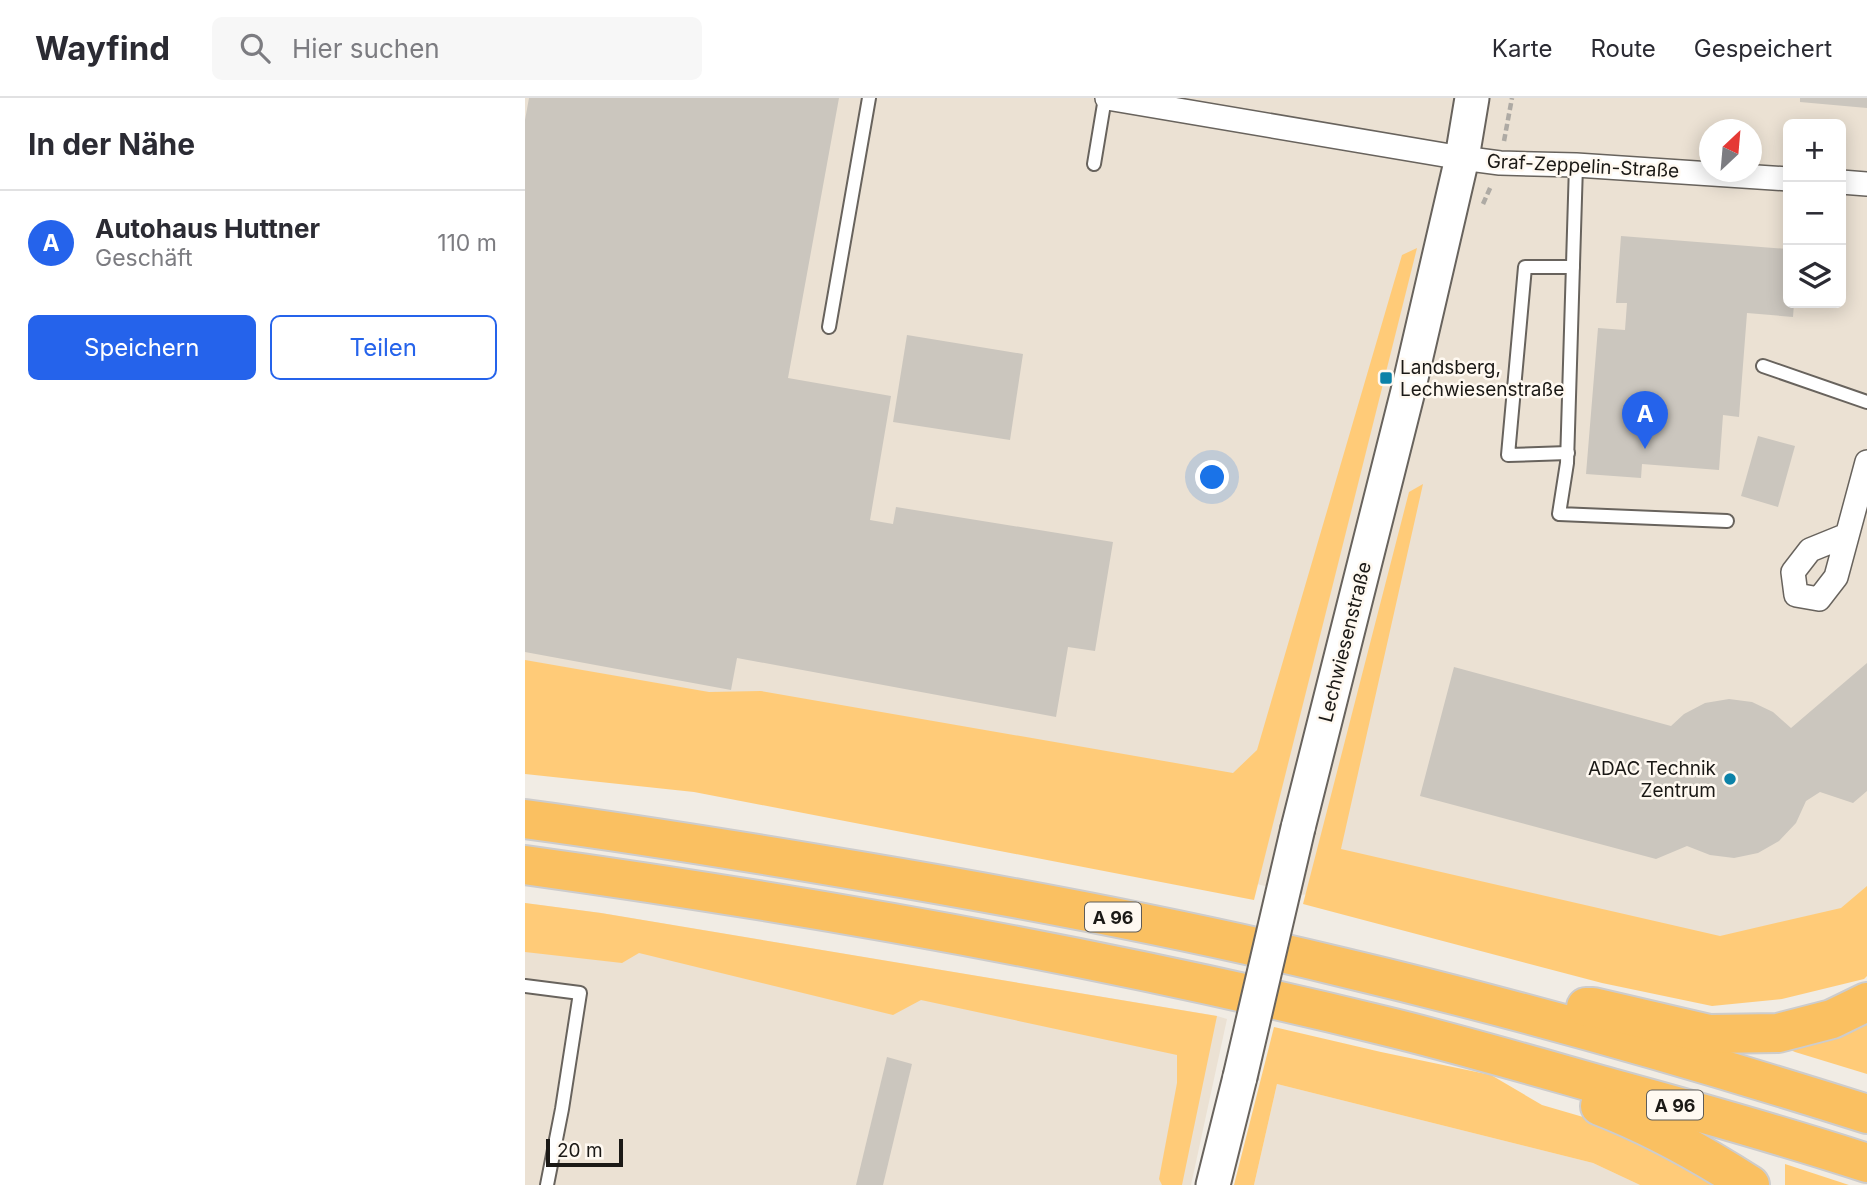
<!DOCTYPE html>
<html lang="de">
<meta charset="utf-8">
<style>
:root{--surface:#fff;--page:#f7f7f7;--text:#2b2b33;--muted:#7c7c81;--line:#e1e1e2;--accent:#2563eb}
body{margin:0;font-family:Inter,sans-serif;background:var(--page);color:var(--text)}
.controls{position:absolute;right:21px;top:21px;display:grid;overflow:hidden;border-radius:10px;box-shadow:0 4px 18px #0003}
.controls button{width:63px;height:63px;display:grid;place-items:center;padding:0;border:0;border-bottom:2px solid var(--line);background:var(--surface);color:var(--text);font:35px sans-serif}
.compass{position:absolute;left:1174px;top:21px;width:63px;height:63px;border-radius:50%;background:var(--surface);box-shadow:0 4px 18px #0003;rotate:26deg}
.scale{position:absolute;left:21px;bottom:18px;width:77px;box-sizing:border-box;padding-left:7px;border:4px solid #1b1916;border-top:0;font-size:19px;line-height:24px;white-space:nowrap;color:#1b1916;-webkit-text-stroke:5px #fff9f1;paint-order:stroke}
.you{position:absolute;left:688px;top:380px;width:24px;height:24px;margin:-18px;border:5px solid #fff;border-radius:50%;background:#1a73e8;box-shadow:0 0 0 10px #1a73e833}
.badge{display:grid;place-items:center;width:46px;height:46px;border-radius:50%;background:var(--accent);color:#fff;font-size:23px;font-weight:700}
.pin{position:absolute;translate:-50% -58px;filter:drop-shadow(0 2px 4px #0008)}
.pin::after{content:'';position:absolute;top:37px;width:24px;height:21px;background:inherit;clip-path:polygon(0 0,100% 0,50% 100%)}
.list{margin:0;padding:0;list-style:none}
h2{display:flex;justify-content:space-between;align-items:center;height:91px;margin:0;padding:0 28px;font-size:30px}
h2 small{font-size:23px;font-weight:400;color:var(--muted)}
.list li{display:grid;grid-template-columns:46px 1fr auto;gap:21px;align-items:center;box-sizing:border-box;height:105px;padding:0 28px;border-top:2px solid var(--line)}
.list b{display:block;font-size:26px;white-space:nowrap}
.list p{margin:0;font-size:23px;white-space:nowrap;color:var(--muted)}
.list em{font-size:23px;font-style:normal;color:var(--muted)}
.actions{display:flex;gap:14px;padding:21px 28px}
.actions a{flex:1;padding:16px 0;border:2px solid var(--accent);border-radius:10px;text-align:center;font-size:24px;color:var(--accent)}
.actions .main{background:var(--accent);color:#fff}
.icon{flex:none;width:38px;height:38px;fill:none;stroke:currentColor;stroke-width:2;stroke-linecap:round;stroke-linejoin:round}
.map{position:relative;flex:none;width:1342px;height:1087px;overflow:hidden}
header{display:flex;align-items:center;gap:42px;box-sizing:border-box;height:98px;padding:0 35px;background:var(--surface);border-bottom:2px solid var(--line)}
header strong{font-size:33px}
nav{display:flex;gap:38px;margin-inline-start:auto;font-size:24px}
.search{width:490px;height:63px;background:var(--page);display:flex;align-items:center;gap:18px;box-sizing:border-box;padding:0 24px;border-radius:10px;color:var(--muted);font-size:26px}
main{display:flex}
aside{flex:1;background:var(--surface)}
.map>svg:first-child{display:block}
.built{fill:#ebe1d3;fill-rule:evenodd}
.green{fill:#ffcb78}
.building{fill:#cbc6be}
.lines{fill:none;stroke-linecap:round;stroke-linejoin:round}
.lane-casing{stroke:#68635d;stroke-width:16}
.street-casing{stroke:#68635d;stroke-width:26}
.secondary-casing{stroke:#68635d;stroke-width:37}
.highway-casing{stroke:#cdcccc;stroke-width:42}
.path{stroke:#aeaaa4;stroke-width:4.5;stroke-dasharray:7 3.5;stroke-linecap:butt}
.lane{stroke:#fff;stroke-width:12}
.street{stroke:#fff;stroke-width:23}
.secondary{stroke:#fff;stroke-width:33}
.highway{stroke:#fac061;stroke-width:38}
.secondary-bridge-casing{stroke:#68635d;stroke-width:37;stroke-linecap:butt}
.secondary-bridge{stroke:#fff;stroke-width:33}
.poi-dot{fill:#0c82a8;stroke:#fff9f1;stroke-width:2.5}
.labels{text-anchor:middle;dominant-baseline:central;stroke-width:5;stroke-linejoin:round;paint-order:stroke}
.shield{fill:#fff9f1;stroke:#5f5c58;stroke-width:2}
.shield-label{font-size:18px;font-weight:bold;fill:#1b1916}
.street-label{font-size:19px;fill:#1b1916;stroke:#fff9f1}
.poi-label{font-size:19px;fill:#1b1916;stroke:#fff9f1;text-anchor:start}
</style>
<header>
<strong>Wayfind</strong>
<div class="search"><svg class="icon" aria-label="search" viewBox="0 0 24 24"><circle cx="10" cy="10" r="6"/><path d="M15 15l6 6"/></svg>Hier suchen</div>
<nav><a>Karte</a><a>Route</a><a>Gespeichert</a></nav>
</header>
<main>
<aside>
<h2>In der Nähe<small></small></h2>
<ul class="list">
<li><span class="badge">A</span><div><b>Autohaus Huttner</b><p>Geschäft</p></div><em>110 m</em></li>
</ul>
<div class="actions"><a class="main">Speichern</a><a>Teilen</a></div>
</aside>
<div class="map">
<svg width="1342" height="1087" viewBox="0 0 1342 1087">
<rect width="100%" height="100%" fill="#f1ece4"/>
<!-- built -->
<g class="built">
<path d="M0 0H1342V840L1191 875 833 790 776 797 732 786 0 649ZM1263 26H1316V205H1263ZM1184 32H1226V74H1184Z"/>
<path d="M0 805 76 815 692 918 702 921 666 1087H0Z"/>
<path d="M752 986 1068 1065 1115 1087H729Z"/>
</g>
<!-- green -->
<g class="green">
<path d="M892 150 729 802 169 694 0 676V562L184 594 236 593 708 675 732 652 877 157Z"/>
<path d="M898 386 816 751 1195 838 1316 810 1342 788V878L1339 881 1257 901 1187 908 1077 885 778 806 884 394Z"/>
<path d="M0 805 76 815 692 918 657 1087H637L634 1081 652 985V957L396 902 368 917 114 855 97 865 0 854Z"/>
<path d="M1342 915V976L1270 954 1257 948Z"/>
<path d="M749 929 856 954 966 977 1017 1007 1113 1035 1200 1087H1115L1068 1065 752 986 729 1087H709Z"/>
<path d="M1260 1066 1324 1087H1260Z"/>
</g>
<!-- building -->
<g class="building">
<path d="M4 0H314L263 280 366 298 345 422 368 426 371 409 588 444 570 553 543 549 531 619 212 560 206 592 0 554V22Z"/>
<path d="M1275 0H1342V10L1275 4Z"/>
<path d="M1096 138 1263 151V205H1269L1268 219 1222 215 1214 319 1198 317 1194 372 1117 366 1116 380 1061 376 1073 230 1100 232 1102 205H1091Z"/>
<path d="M382 237 498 256 485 342 368 324Z"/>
<path d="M1233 338 1270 348 1253 409 1216 398Z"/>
<path d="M1342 565V693L1328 705 1295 694 1281 703 1271 725 1254 743 1233 755 1209 760 1185 757 1162 748 1131 761 895 698 929 569 1146 628 1159 616 1180 605 1204 601 1227 604 1248 614 1266 630Z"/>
<path d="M362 959 387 966 358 1087H331Z"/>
</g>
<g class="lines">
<!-- lane casing -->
<g class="lane-casing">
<g id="lane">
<path d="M569 66 580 0"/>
<path d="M1051 67 1042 365 1034 416 1202 423"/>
<path d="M304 229 344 0"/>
<path d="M1238 268 1342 304"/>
<path d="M1043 355 983 357 1000 169H1048"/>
<path d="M0 888 55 895 37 1011 22 1087"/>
</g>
</g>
<!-- street casing -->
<g class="street-casing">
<g id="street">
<path d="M582 0 937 60 975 65 1051 67 1263 81"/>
<path d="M1316 84 1342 86"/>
<path d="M1322 437 1285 452 1268 474 1271 497 1294 501 1311 479 1342 364"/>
</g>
</g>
<!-- secondary casing -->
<g class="secondary-casing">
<g id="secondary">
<path d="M773 730 883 293 937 60 947 0"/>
<path d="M688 1087 715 979"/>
</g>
</g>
<!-- highway casing -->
<g class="highway-casing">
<g id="highway">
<path d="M0 721C112 736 223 754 335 773 496 800 657 830 816 869 993 911 1169 961 1342 1016"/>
<path d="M0 767C287 807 574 858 856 927 935 946 1012 969 1090 991 1174 1014 1259 1038 1342 1065"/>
<path d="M1061 909H1068L1184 936 1253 935 1307 921 1342 904"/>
<path d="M1075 1008C1129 1029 1177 1056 1225 1087"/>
</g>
</g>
<!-- path -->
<g class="path">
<path d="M979 43 987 0"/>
<path d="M958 106 966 88"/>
</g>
<!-- lane -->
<use href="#lane" class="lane"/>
<!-- street -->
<use href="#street" class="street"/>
<!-- secondary -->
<use href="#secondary" class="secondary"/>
<!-- highway -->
<use href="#highway" class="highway"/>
<!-- secondary-bridge casing -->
<g class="secondary-bridge-casing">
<path id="secondary-bridge" d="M715 979 773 730"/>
</g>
<!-- secondary-bridge -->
<use href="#secondary-bridge" class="secondary-bridge"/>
</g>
<!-- markers -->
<g class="poi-dot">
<rect x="854" y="273" width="14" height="14" rx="3.5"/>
<circle cx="1205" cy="681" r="7"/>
</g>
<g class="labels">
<!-- shield labels -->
<g class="shield">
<rect x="560" y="804.5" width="56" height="29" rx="5"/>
<rect x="1122" y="992.5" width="56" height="29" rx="5"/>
</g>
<g class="shield-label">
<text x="588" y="819">A 96</text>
<text x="1150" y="1007">A 96</text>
</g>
<!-- street labels -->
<g class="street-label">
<text transform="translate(1058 68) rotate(3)">Graf-Zeppelin-Straße</text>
<text transform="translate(820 544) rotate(-76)">Lechwiesenstraße</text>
</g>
<!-- poi labels -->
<g class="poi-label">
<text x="875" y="269">Landsberg,<tspan x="875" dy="22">Lechwiesenstraße</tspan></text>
<text x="1191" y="670" text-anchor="end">ADAC Technik<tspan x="1191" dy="22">Zentrum</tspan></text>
</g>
</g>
</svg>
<div class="controls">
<button>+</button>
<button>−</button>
<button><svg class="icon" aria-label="layers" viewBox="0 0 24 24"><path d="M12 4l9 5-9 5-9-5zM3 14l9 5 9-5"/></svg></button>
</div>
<svg class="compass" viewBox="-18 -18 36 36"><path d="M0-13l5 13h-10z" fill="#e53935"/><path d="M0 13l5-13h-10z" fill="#7c7c81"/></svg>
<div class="scale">20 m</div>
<div class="you"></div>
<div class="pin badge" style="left:1120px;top:351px">A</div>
</div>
</main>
